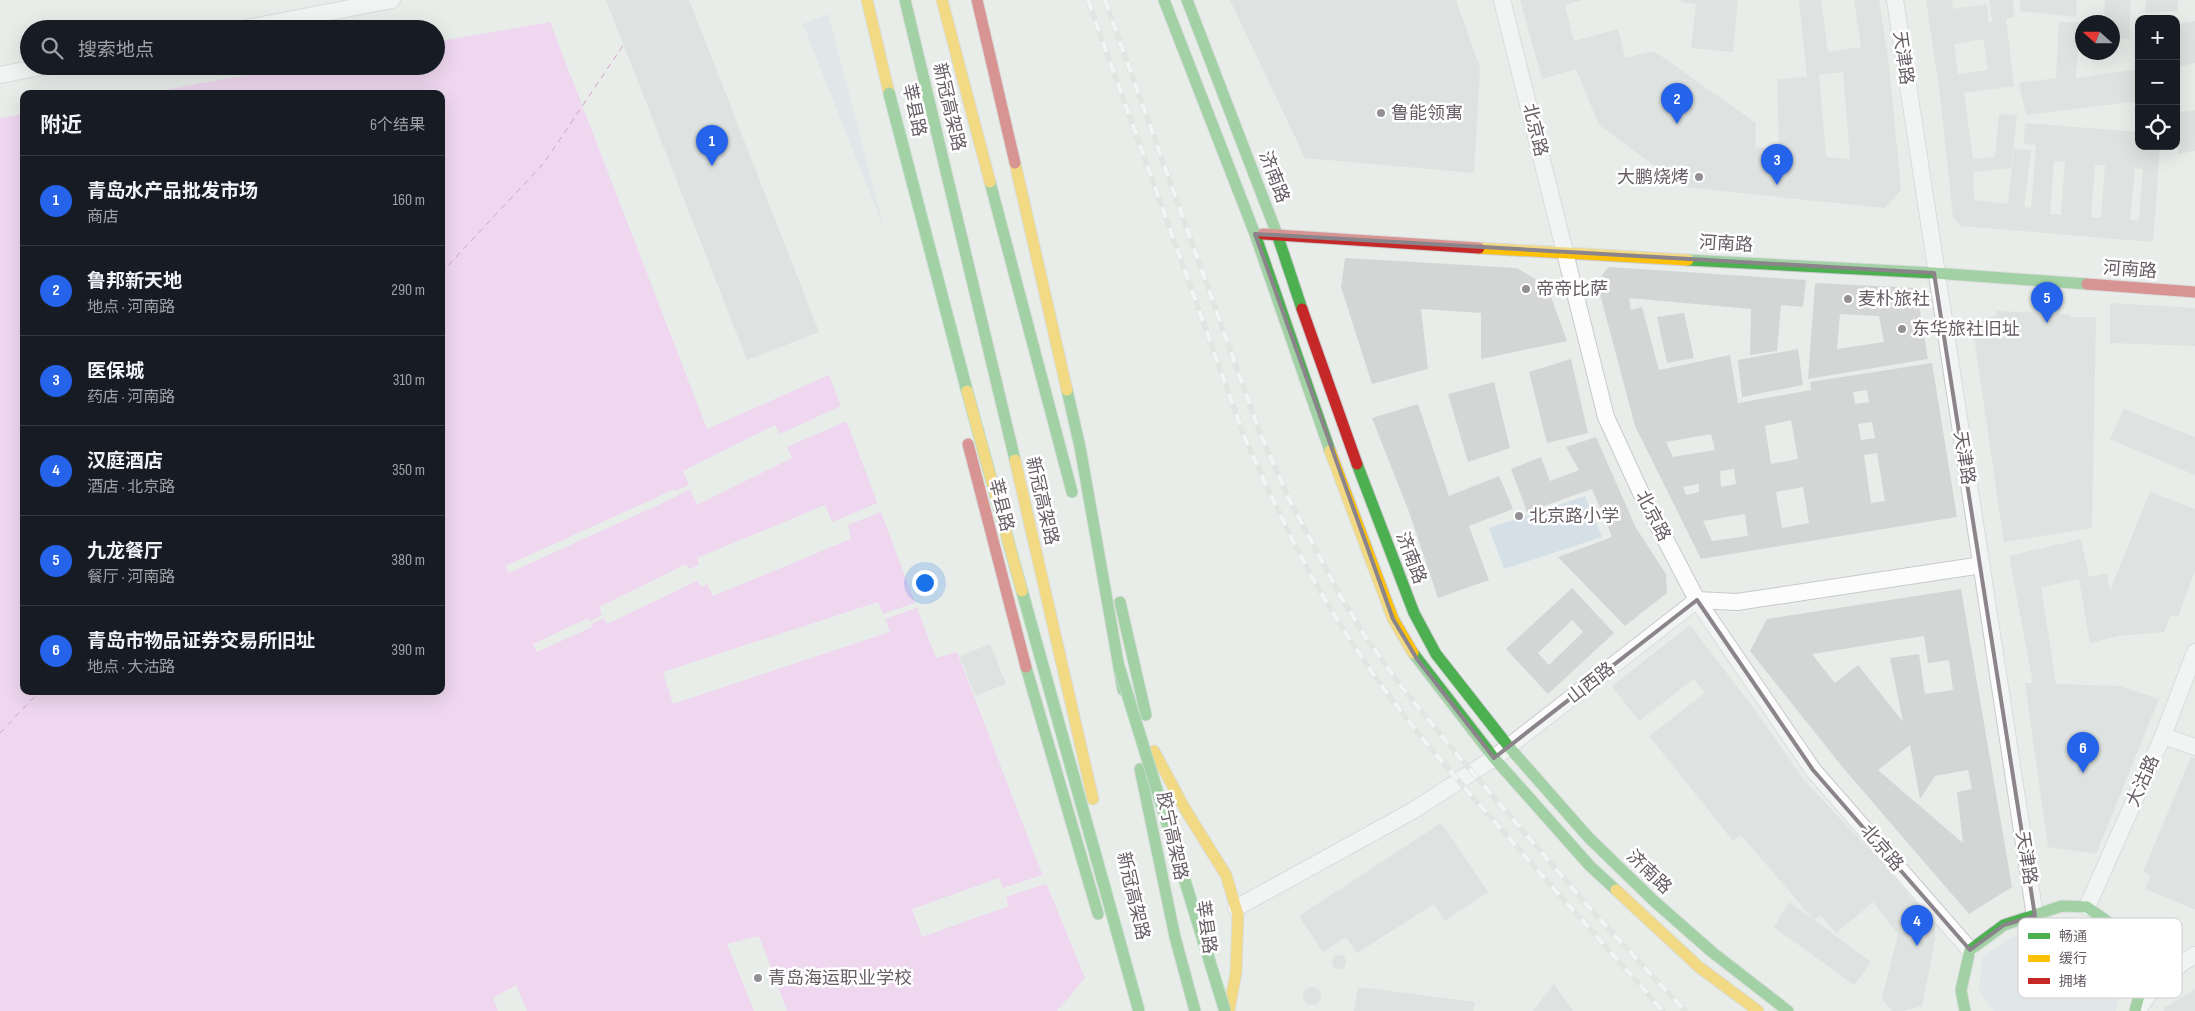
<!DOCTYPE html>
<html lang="zh">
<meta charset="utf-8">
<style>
:root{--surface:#171b24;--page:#242831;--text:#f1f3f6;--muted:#9ea1a6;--line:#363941;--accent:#2563eb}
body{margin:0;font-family:"Sofia Sans Condensed","Noto Sans SC",sans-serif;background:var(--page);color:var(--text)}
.controls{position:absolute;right:15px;top:15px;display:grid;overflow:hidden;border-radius:10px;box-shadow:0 5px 20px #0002}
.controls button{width:45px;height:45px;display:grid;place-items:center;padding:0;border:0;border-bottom:1px solid var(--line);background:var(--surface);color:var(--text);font:25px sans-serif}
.compass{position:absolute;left:2075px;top:15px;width:45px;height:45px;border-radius:50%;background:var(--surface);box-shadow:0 5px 20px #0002;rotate:291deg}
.you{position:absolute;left:924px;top:582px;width:18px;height:18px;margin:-12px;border:4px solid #fff;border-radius:50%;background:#1a73e8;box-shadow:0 0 0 8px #1a73e833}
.badge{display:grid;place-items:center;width:32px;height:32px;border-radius:50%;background:var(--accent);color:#fff;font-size:16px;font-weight:700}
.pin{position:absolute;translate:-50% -41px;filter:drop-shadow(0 1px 2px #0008)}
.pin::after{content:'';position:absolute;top:26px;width:18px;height:15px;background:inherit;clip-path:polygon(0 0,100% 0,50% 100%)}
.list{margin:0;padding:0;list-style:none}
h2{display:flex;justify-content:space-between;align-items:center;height:65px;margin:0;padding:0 20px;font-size:21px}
h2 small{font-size:16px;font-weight:400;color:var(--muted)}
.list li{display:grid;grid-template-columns:32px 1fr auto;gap:15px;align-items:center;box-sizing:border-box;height:90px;padding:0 20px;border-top:1px solid var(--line)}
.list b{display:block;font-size:19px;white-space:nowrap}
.list p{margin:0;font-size:16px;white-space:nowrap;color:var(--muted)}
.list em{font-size:16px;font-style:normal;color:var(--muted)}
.icon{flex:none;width:28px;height:28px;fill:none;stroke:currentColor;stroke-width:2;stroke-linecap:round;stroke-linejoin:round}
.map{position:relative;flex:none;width:2195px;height:1011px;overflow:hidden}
.search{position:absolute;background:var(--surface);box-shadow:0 5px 20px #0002;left:20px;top:20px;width:425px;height:55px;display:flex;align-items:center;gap:12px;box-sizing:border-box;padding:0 18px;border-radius:28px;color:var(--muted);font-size:19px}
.panel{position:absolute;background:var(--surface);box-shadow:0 5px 20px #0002;left:20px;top:90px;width:425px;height:605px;border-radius:10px}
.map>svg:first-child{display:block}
.green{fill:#d4dfe8}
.water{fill:#f5bdf7}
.pier{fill:#e8edea}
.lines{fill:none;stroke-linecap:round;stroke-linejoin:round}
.ferry{stroke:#b946b4;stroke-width:1;stroke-dasharray:6 5;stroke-linecap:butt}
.building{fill:#d3d6d4;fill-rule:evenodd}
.street-casing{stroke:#cac9ca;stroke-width:18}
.fast-casing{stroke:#cbcacc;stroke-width:13}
.slow-casing{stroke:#cbcacc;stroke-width:13}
.jam-casing{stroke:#cbcacc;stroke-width:13}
.street{stroke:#fcfcfc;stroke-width:16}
.fast{stroke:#4caf50;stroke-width:11}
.slow{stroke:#ffc107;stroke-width:11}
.jam{stroke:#c62828;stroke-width:11}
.rail-casing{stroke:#dcdddc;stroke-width:5.5}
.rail{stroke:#fff;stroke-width:4;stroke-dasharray:11;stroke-linecap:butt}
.fast-bridge-casing{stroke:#95c5a0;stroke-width:13;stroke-linecap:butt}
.slow-bridge-casing{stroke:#95c5a0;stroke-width:13;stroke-linecap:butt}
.fast-bridge{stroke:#4caf50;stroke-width:11}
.slow-bridge{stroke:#ffc107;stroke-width:11}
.marked{fill:none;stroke:#8b858b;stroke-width:4;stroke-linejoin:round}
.poi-dot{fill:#948f94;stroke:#fff;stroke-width:2}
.labels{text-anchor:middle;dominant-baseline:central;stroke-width:5;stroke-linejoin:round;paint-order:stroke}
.street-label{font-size:18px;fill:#665d65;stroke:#fff}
.poi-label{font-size:18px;fill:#665d65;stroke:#fff;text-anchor:start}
.key{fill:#fff;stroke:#d1ced1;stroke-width:1}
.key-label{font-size:14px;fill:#665d65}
</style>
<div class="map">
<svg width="2195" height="1011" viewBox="0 0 2195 1011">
<rect width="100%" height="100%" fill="#e8edea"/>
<!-- green -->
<g class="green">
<path d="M828 14 884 228 803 24Z"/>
<path d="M1585 496 1602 537 1504 569 1489 528Z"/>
<path d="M2080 922 2124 971 2116 1011H1994L1979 990 1982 957 2006 941 2037 927Z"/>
</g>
<!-- water -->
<path class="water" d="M550 22 707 429 829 375 936 658 957 652 1037 861 1085 978 1057 1011H787L759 936 727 944 754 1011H527L516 985 493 998 498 1011H0V118L24 114V691H441V94H142L298 66H436V42Z"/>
<!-- pier -->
<g class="pier">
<path d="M843 405 849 420 787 447 792 458 697 505 690 489 678 495V496L509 573 505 566 675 489 676 491 689 485 683 471 775 425 780 434Z"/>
<path d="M880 502 883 511 848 525 851 539 713 596 707 584 701 587 697 581 607 624 604 618 591 624 592 627 537 652 533 644 588 618 590 621 602 615 599 607 686 564 689 569 699 565 697 558 825 505 832 522Z"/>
<path d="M878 602 883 614 917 602 919 607 885 619 890 632 673 704 663 672Z"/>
<path d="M1045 874 1048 883 1006 897 1009 906 922 937 912 909 999 878 1003 888Z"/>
</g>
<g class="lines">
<!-- ferry -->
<g class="ferry">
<path d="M441 273 544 163 624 44"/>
<path d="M0 733 40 691"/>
</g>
</g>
<!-- building -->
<g class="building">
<path d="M606 0H689L819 332 747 360Z"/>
<path d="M1230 0H1456L1480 68 1474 173 1305 158Z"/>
<path d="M1520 0H1582L1565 5 1574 41 1618 29 1625 58 1654 51 1756 123 1755 147 1779 150 1777 79 1807 77 1799 0H1821L1828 52 1861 47 1854 0H1879L1889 65 1901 190 1885 208 1683 187 1599 125 1576 69 1542 79ZM1843 72 1850 159 1826 157 1819 75Z"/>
<path d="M1681 0H1738L1733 52 1691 48 1696 4 1681 2Z"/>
<path d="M1926 0H1952L1953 9 1987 4 1989 23 1992 22 1989 0H2013L2014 17 2006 19 2014 86 1964 93 1973 159 1995 157 1999 114 2017 115 2011 168 1973 172 1974 200 2008 204 2014 149 2031 150 2024 207 2031 208 2036 145 2024 144 2025 123 2139 132V146H2160L2153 242 1961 226 1953 217 1940 95ZM1983 39 1988 70 1958 74 1954 44ZM2054 161 2065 162 2061 215 2050 214ZM2095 165H2105L2101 218 2091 217ZM2135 168 2143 169 2139 221 2130 220Z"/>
<path d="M2020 0H2077L2076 17 2020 11Z"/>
<path d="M2105 0H2131L2129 39 2112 38V22H2104Z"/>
<path d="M2146 0H2178V11L2145 13Z"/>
<path d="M2195 21V63L2176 67V24Z"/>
<path d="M2059 22H2080L2076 78 2139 69V101L2026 115 2019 83 2056 78Z"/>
<path d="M2195 110V151L2178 154 2176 113Z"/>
<path d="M1345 258 1517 268 1547 286 1567 341 1481 359V313L1421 309 1428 369 1372 384 1341 287Z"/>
<path d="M1608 267 1806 280 1803 307 1781 305 1777 351 1750 355 1751 309 1629 298 1631 310 1642 307 1659 370 1730 355 1738 403 1811 390 1810 382 1932 363 1957 517 1701 559 1635 426 1597 283ZM1867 390 1869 402 1855 404 1853 392ZM1791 420 1798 459 1771 464 1765 426ZM1872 422 1875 438 1861 440 1858 424ZM1711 434 1715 450 1673 457 1666 442ZM1877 453 1885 501 1871 503 1864 455ZM1734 469 1736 484 1721 487 1720 471ZM1699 484V492L1686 495 1683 487ZM1803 487 1809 523 1782 528 1776 492ZM1745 514 1748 536 1712 541 1703 521Z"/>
<path d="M1815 283 1916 288 1928 359 1808 379ZM1840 314 1879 316 1884 342 1837 349Z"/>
<path d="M2110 303 2195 308V346L2110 343Z"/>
<path d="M1996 311 2069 314V317H2096L2092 528 2004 542 1974 337 1978 325 1987 317 1996 316Z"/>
<path d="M1684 313 1694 358 1667 363 1657 317Z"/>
<path d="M1798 349 1803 385 1742 397 1738 360Z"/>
<path d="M1571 359 1588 433 1547 443 1529 372Z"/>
<path d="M1494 382 1510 448 1468 462 1448 394Z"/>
<path d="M1418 404 1449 496 1499 476 1513 509 1469 526 1489 580 1438 598 1409 512 1372 418Z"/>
<path d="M2124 409 2195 437V475L2110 439Z"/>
<path d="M1596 437 1636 528 1666 574 1667 593 1625 626 1558 557 1612 537 1592 489 1527 512 1511 469 1541 457 1550 481 1579 470 1566 447Z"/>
<path d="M2150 492 2195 509V570L2178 617 2171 615 2164 632 2118 636 2090 643 2079 579 2041 587 2056 684 2119 686 2159 699 2096 854 2048 847 2025 683H2033L2009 556 2081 539 2089 577 2107 573 2110 590Z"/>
<path d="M1572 588 1614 633 1548 694 1506 649ZM1572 620 1583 632 1549 665 1538 653Z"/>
<path d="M1961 589 2012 887 1969 914 1844 769 1750 651 1767 619ZM1924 636 1928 663 1949 660 1953 690 1925 694 1919 654 1890 658 1903 722 1858 665 1835 683 1812 654ZM1910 745 1920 799 1935 776 1968 770 1972 789 1957 792 1963 843 1878 770Z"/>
<path d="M1690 625 1757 713 1804 780 1883 864 1935 926V939L1922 1006 1903 1011H1892L1882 999 1898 934 1873 902 1836 933 1821 915 1814 920 1871 962 1854 985 1774 927 1789 902 1814 920 1741 835 1733 841 1649 736 1705 693 1694 679 1639 721 1612 686Z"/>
<path d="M990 644 1006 684 975 696 960 656Z"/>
<path d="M2191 757 2195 758V909H2193L2145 889 2151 875 2143 872Z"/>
<path d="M1441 823 1488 892 1445 921 1434 904 1357 953 1346 937 1323 952 1299 916Z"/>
<circle cx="1339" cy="962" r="7"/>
<path d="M1554 984 1573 1011H1533Z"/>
<circle cx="1312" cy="996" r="9"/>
<path d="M1358 987 1475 1002 1473 1011H1354Z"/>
<path d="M2195 989V1011H2164V1008Z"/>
</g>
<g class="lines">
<!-- street casing -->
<g class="street-casing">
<g id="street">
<path d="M1502 0 1606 417 1641 493 1697 600 1813 770 1970 950"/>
<path d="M1895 0C1939 306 1989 611 2035 916"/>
<path d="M242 29 392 0"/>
<path d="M0 75 46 66"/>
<path d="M2163 736 2195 747"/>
<path d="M2087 907 2163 736 2195 652"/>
<path d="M1236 908 1414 810 1494 758 1697 600 1737 602 1982 565"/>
<path d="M2140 962 2177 966"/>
<path d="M2139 1009C2151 987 2174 967 2195 955"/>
</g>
</g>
<!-- fast casing -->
<g class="fast-casing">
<g id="fast">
<path d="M905 0 1015 460"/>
<path d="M1164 0 1255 234 1330 451"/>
<path d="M1187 0 1277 234 1302 309"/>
<path d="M990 182 1072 492"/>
<path d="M1688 260 1934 273 2087 284"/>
<path d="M1067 390 1080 447 1123 690"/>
<path d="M1357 464 1414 613 1436 654 1509 747 1589 838 1654 901 1712 952 1788 1011"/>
<path d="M1120 602 1146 715"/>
<path d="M1413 653 1494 758 1590 866 1616 890"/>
<path d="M1026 667 1098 914"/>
<path d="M1140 769 1175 937 1195 1011"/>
<path d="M1965 1011 1961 990 1970 950 2004 925 2062 906 2087 907 2118 929 2140 962 2143 980 2135 1011"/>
</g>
</g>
<!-- slow casing -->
<g class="slow-casing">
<g id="slow">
<path d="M867 0 889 93"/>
<path d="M942 0 990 182"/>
<path d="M1015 163 1067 390"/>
<path d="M1479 248 1688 260"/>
<path d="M1330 451 1393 619 1413 653"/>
<path d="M1015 460 1093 799"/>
<path d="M1154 751 1185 809 1226 875 1238 915 1236 972 1229 1011"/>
<path d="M1616 890 1699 967 1758 1011"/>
</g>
</g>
<!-- jam casing -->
<g class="jam-casing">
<g id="jam">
<path d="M977 0 1015 163"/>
<path d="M1263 234 1479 248"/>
<path d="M2087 284 2195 292"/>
<path d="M1302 309 1357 464"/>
<path d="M968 444 1026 667"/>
</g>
</g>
<!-- street -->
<use href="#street" class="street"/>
<!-- fast -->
<use href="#fast" class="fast"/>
<!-- slow -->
<use href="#slow" class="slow"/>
<!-- jam -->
<use href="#jam" class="jam"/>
<!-- rail casing -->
<g class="rail-casing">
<g id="rail">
<path d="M1088 0 1244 436C1276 508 1309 579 1353 644 1398 714 1454 776 1509 838 1560 896 1612 953 1663 1011"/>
<path d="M1105 0 1260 433 1289 499 1341 597 1365 636 1400 685 1460 758 1593 912 1685 1011"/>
</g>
</g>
<!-- rail -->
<use href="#rail" class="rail"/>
<!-- fast-bridge casing -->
<g class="fast-bridge-casing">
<g id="fast-bridge">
<path d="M889 93 967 391"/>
<path d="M1022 591 1139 1011"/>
<path d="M1119 667 1225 1011"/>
</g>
</g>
<!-- slow-bridge casing -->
<g class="slow-bridge-casing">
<path id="slow-bridge" d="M967 391 1022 591"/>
</g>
<!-- fast-bridge -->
<use href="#fast-bridge" class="fast-bridge"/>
<!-- slow-bridge -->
<use href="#slow-bridge" class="slow-bridge"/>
</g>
<!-- marked area -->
<path d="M0 0H2195V1011H0ZM1255 234 1934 273 2035 916 2004 925 1970 950 1813 770 1697 600 1494 758 1417 659 1393 619Z" fill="#e8edea" fill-opacity=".55" fill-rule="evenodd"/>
<path class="marked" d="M1255 234 1934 273 2035 916 2004 925 1970 950 1813 770 1697 600 1494 758 1417 659 1393 619Z"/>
<!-- markers -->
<g class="poi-dot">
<circle cx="1381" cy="113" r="5"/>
<circle cx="1699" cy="177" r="5"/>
<circle cx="1526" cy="289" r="5"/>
<circle cx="1848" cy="299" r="5"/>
<circle cx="1902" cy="329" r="5"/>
<circle cx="1519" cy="516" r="5"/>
<circle cx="758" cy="978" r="5"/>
</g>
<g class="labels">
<!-- street labels -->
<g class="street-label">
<text transform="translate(1903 58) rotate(82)">天津路</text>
<text transform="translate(949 107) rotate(77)">新冠高架路</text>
<text transform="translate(914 110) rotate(78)">莘县路</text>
<text transform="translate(1535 130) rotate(76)">北京路</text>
<text transform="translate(1274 177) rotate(69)">济南路</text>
<text transform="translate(1726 244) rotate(3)">河南路</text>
<text transform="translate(2130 270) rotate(4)">河南路</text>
<text transform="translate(1964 458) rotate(81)">天津路</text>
<text transform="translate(1042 501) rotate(77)">新冠高架路</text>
<text transform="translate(1001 505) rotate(76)">莘县路</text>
<text transform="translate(1653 516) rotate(63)">北京路</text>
<text transform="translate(1411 558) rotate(69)">济南路</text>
<text transform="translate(1591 683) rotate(-38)">山西路</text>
<text transform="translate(2143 781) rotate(-66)">大沽路</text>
<text transform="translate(1172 836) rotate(78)">胶宁高架路</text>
<text transform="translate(1882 848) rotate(49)">北京路</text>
<text transform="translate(2026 858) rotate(81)">天津路</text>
<text transform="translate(1649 872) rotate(44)">济南路</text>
<text transform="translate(1133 896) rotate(77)">新冠高架路</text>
<text transform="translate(1206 927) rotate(82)">莘县路</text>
</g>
<!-- poi labels -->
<g class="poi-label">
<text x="1391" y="113">鲁能领寓</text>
<text x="1689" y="177" text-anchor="end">大鹏烧烤</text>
<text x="1536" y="289">帝帝比萨</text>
<text x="1858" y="299">麦朴旅社</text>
<text x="1912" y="329">东华旅社旧址</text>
<text x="1529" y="516">北京路小学</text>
<text x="768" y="978">青岛海运职业学校</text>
</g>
</g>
<!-- legend -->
<rect x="2018" y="918" width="164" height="80" rx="8" class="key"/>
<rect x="2028" y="933" width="22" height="6" fill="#4caf50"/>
<rect x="2028" y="955" width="22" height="7" fill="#ffc107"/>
<rect x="2028" y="978" width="22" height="6" fill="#c62828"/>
<g class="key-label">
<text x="2059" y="941">畅通</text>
<text x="2059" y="963">缓行</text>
<text x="2059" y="986">拥堵</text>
</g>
</svg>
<div class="controls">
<button>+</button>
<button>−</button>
<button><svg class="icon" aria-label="locate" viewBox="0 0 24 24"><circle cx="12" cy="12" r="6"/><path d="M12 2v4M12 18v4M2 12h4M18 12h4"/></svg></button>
</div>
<svg class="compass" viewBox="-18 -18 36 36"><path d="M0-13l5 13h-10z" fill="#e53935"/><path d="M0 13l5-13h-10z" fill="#9ea1a6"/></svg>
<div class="you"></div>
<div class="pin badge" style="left:712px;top:166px">1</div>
<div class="pin badge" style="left:1677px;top:124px">2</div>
<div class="pin badge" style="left:1777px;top:185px">3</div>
<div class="pin badge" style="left:1917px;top:946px">4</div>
<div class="pin badge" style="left:2047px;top:323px">5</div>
<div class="pin badge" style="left:2083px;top:773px">6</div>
<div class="search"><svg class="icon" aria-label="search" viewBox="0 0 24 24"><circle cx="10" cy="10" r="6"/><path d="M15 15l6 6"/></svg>搜索地点</div>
<section class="panel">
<h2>附近<small>6个结果</small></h2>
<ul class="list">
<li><span class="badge">1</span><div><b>青岛水产品批发市场</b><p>商店</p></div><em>160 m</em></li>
<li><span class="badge">2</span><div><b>鲁邦新天地</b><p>地点 · 河南路</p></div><em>290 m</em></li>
<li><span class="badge">3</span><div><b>医保城</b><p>药店 · 河南路</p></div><em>310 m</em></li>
<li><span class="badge">4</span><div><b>汉庭酒店</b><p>酒店 · 北京路</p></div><em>350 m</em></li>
<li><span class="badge">5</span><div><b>九龙餐厅</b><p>餐厅 · 河南路</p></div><em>380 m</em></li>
<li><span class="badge">6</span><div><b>青岛市物品证券交易所旧址</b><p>地点 · 大沽路</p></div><em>390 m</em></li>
</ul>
</section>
</div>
